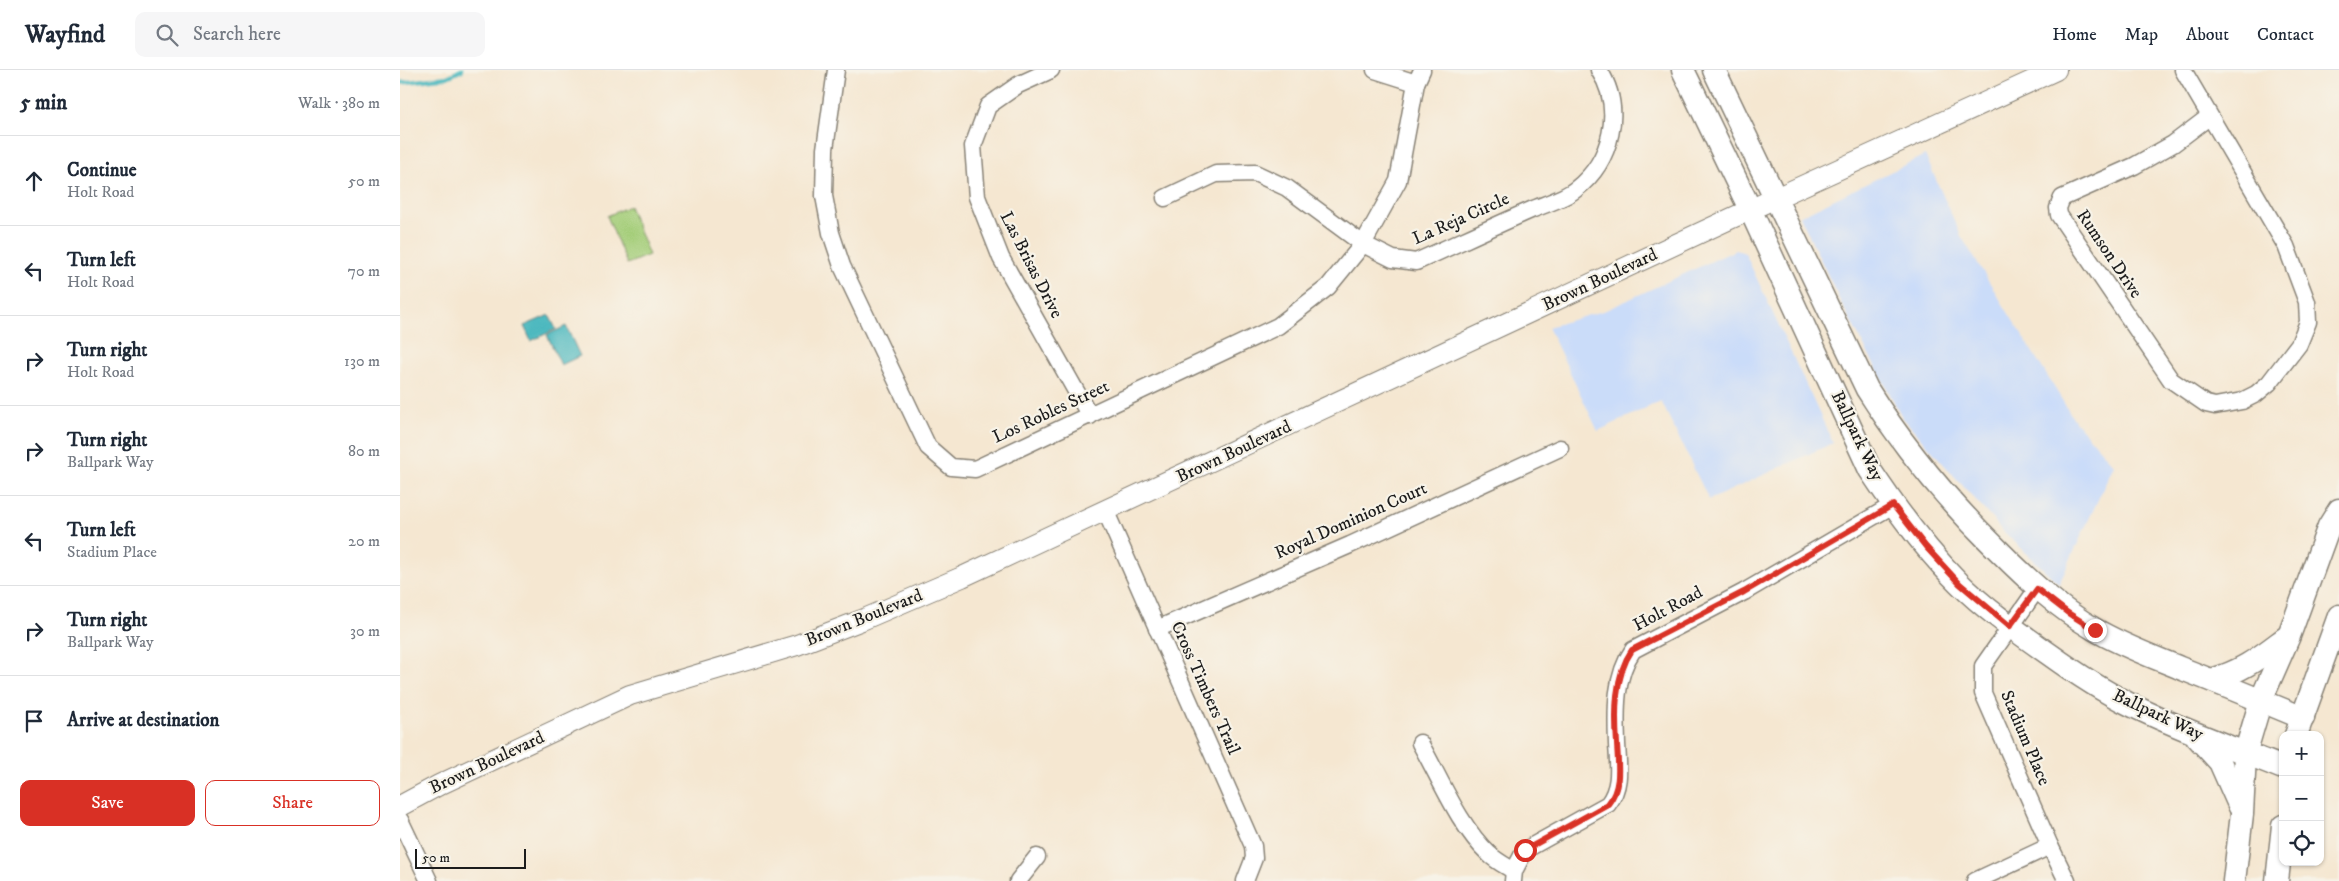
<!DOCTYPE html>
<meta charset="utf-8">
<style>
:root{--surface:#fff;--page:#f6f6f7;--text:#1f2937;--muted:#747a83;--line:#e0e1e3;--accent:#d93025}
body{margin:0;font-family:"IM FELL DW Pica",serif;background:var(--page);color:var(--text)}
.controls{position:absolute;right:15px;bottom:15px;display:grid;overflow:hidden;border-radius:10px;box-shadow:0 1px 4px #0004}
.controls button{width:45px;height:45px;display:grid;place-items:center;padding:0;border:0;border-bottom:1px solid var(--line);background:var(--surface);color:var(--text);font:25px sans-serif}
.scale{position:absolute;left:15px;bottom:12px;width:111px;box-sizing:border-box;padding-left:5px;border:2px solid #1c1c1c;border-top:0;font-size:14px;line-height:18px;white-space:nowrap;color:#1c1c1c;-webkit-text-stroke:4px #f7f3e8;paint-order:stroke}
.stop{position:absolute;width:15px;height:15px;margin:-11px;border:4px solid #d93025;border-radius:50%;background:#fff}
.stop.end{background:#d93025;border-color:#fff;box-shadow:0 1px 5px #0008}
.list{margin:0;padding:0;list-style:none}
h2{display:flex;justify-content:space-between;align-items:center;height:65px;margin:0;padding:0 20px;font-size:21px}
h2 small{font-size:16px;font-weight:400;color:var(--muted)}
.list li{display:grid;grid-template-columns:32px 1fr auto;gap:15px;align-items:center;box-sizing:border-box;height:90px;padding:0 20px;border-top:1px solid var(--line)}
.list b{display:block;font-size:19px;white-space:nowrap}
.list p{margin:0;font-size:16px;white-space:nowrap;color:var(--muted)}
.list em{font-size:16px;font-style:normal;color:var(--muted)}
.actions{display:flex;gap:10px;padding:15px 20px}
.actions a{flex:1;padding:11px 0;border:1px solid var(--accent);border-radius:10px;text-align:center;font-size:18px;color:var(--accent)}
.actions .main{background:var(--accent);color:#fff}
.icon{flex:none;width:28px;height:28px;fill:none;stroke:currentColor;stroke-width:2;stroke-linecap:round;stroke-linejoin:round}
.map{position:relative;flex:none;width:1939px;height:811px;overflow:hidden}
header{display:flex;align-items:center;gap:30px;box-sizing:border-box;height:70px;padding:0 25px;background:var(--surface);border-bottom:1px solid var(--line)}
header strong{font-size:24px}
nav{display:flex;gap:28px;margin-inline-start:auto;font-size:18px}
.search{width:350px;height:45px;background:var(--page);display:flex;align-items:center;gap:12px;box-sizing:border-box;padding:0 18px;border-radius:10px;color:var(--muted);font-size:19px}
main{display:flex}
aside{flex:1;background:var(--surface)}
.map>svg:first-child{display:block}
.built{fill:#cadcf9}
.green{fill:#a5ce7a;stroke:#60754b}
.water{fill:#48b7be;stroke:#326a6d}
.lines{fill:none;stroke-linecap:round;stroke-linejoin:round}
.stream{stroke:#48b7be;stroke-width:4.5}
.minor-casing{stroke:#888276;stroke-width:19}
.tertiary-casing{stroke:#888276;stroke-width:22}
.secondary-casing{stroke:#888276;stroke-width:25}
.minor{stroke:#fff;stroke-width:16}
.tertiary{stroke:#fff;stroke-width:20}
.secondary{stroke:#fff;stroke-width:22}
.route{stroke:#d93025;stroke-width:6}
.labels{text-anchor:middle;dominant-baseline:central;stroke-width:4.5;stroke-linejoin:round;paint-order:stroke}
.street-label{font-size:18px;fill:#1c1c1c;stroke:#f7f3e8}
</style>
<header>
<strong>Wayfind</strong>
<div class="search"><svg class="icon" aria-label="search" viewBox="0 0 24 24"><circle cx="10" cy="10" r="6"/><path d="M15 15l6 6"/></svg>Search here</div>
<nav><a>Home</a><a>Map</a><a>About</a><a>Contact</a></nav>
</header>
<main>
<aside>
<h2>5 min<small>Walk · 380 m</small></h2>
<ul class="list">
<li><svg class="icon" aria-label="ahead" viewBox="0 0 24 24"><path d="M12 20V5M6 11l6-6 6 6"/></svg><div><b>Continue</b><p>Holt Road</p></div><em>50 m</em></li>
<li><svg class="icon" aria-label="left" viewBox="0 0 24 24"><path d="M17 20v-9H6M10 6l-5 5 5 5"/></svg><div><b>Turn left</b><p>Holt Road</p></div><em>70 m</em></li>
<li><svg class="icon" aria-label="right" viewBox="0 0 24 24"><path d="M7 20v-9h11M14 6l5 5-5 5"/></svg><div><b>Turn right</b><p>Holt Road</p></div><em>130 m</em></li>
<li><svg class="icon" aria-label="right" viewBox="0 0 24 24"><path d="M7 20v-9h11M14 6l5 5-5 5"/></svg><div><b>Turn right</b><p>Ballpark Way</p></div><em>80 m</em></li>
<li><svg class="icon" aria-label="left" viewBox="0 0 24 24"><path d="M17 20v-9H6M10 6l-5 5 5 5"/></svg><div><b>Turn left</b><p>Stadium Place</p></div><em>20 m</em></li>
<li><svg class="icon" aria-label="right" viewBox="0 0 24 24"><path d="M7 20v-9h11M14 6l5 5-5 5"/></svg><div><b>Turn right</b><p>Ballpark Way</p></div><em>30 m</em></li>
<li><svg class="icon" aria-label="arrive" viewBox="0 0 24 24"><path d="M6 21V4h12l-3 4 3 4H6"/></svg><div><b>Arrive at destination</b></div></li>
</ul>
<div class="actions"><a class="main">Save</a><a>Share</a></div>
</aside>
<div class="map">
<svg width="1939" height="811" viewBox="0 0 1939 811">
<rect width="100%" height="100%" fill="#f7f3e8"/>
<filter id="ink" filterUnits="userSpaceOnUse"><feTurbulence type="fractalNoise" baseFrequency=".02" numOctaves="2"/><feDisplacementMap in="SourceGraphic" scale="10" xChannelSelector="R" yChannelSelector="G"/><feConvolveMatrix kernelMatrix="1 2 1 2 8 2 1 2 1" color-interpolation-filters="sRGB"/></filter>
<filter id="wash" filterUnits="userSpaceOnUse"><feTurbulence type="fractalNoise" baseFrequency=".0096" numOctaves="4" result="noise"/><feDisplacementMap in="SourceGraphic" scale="20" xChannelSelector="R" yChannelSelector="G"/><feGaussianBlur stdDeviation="1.12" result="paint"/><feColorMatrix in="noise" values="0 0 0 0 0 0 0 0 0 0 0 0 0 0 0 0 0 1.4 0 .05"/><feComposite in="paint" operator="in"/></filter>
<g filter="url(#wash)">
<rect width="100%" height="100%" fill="#f5e7d1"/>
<!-- built -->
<g class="built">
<path d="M1525 85 1561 166 1675 351 1714 395 1659 514 1601 459 1502 347 1439 229 1400 146Z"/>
<path d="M1336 180 1345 183 1433 373 1309 430 1261 331 1198 361 1148 257 1206 240Z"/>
</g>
<!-- green -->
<path class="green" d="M229 136 249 185 227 194 207 146Z"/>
<!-- water -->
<g class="water">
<path d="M149 245 156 259 131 271 124 256Z"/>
<path d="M166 256 180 286 161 295 147 265Z"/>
</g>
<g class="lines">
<!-- stream -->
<path class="stream" d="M0 13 47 7 62 0"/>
</g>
</g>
<g filter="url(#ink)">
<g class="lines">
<!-- minor casing -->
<g class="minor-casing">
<g id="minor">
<path d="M436 0 425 79 424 126 431 163 442 196 528 377 551 397 575 399 878 256 928 217 963 174 998 111 1016 13 1022 0"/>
<path d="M651 0 618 15 588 36 573 76 577 127 601 188 690 346"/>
<path d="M975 0 1016 13"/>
<path d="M1783 0 1886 176 1907 232 1908 252 1899 274 1869 313 1856 324 1842 331 1815 336 1806 334 1771 310 1659 145 1658 138 1662 128 1734 96 1773 74 1810 46"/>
<path d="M765 128 816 104 855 103 887 118 963 174 993 189 1016 192C1054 175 1092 157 1131 140 1145 134 1164 129 1176 119 1212 91 1224 39 1199 0"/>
<path d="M706 442 853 776 854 788 845 811"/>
<path d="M1637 519 1583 596V623L1650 776 1667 811"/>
<path d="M757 559 950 475 1160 378"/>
<path d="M1020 673C1040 708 1059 756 1089 784 1096 791 1106 796 1114 801"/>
<path d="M0 750 29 811"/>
<path d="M618 811 637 787"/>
<path d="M1113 811 1114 801 1125 780 1208 734C1222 716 1218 695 1217 674 1216 643 1214 607 1233 580L1344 522 1493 435"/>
<path d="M1575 811 1650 776"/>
</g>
</g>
<!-- tertiary casing -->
<g class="tertiary-casing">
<path id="tertiary" d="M0 736 39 715 230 625 397 575 462 550 562 507 1332 148 1656 0"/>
</g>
<!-- secondary casing -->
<g class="secondary-casing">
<g id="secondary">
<path d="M1283 0 1350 139 1470 400C1497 441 1525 479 1559 513 1586 540 1618 562 1649 584 1674 602 1701 620 1729 634 1779 659 1831 677 1883 698"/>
<path d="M1314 0 1467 319C1504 378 1548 431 1598 480 1628 510 1657 537 1694 559 1721 575 1751 586 1780 598 1821 614 1862 631 1903 648"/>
<path d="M1811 610C1844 601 1861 586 1888 566"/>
<path d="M1896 665 1939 546"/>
<path d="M1797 667 1820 692 1840 737"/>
<path d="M1834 811 1842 744 1845 684 1861 630 1889 566 1929 456 1939 440"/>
<path d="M1877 811 1883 756"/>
</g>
</g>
<!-- minor -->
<use href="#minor" class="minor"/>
<!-- tertiary -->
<use href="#tertiary" class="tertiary"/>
<!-- secondary -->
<use href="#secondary" class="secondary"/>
</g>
</g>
<g class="lines" filter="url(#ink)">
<!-- route -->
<path class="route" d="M1125 780 1208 734C1222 717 1218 695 1217 674 1215 644 1214 606 1232 580L1344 522 1493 435 1526 477 1560 514 1610 556 1637 519 1668 543 1695 560"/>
</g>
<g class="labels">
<!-- street labels -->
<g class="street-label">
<text transform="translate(1061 149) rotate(-24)">La Reja Circle</text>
<text transform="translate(1709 184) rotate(56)">Rumson Drive</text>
<text transform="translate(631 195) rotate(63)">Las Brisas Drive</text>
<text transform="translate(1200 210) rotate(-25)">Brown Boulevard</text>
<text transform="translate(651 342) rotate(-25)">Los Robles Street</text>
<text transform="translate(1457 366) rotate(64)">Ballpark Way</text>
<text transform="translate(834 382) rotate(-25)">Brown Boulevard</text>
<text transform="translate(951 451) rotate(-24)">Royal Dominion Court</text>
<text transform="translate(1268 539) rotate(-28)">Holt Road</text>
<text transform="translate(464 548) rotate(-22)">Brown Boulevard</text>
<text transform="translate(805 618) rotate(66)">Cross Timbers Trail</text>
<text transform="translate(1758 645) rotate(25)">Ballpark Way</text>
<text transform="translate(1625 668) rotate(67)">Stadium Place</text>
<text transform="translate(87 693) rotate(-25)">Brown Boulevard</text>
</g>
</g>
</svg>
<div class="controls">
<button>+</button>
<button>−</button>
<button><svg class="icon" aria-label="locate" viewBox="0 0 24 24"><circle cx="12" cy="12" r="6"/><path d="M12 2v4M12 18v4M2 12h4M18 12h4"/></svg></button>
</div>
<div class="scale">50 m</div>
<div class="stop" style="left:1125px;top:780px"></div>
<div class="stop end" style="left:1695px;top:560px"></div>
</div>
</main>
